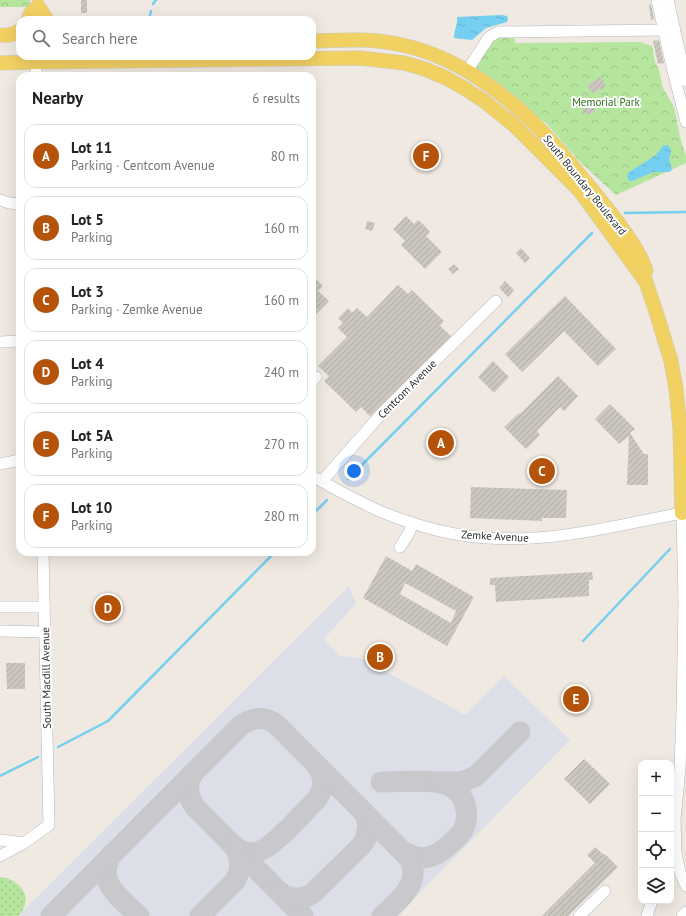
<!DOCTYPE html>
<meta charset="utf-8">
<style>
:root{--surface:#fff;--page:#f2f2f2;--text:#222;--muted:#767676;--line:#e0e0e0;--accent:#b45309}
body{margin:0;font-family:"PT Sans",sans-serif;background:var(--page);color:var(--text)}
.controls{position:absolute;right:12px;bottom:12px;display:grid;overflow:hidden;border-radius:8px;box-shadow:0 4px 16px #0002}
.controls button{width:36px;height:36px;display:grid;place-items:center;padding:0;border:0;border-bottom:1px solid var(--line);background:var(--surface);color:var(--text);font:20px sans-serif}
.you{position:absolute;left:354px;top:471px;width:14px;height:14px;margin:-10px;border:3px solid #fff;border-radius:50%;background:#1a73e8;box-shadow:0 0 0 6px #1a73e833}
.badge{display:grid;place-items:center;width:26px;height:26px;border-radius:50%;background:var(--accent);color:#fff;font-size:13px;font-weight:700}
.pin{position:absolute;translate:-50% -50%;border:2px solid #fff;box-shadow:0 1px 4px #0006}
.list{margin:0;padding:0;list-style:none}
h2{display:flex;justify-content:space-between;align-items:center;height:52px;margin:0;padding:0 16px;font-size:17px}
h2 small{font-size:13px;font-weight:400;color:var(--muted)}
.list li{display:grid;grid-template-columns:26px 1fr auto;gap:12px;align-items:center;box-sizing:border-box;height:64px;margin:0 8px 8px;padding:0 8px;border:1px solid var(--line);border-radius:12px}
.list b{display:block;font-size:15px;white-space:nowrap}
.list p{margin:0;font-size:13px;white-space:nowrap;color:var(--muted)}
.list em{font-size:13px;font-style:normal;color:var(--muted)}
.icon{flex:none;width:22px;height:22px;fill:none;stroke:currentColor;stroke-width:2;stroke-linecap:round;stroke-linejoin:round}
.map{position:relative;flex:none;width:686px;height:916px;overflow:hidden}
.search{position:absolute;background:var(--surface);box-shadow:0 4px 16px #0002;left:16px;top:16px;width:300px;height:44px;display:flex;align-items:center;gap:10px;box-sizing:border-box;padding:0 14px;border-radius:12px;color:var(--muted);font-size:15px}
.panel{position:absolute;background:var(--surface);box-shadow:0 4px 16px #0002;left:16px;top:72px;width:300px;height:484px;border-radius:12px}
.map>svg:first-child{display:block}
.airport{fill:#dcdee8}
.grass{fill:url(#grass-dots)}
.park{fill:url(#park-crowns)}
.water{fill:url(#water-ripples)}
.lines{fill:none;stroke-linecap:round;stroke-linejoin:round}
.stream{stroke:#75cff0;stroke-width:2.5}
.taxiway{stroke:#c9c8cc;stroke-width:21}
.building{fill:url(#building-hatch);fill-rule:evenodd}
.minor-casing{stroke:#b4b7c1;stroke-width:12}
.major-casing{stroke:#c9c9c9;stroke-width:15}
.minor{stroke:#fff;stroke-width:11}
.major{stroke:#f2d163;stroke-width:14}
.labels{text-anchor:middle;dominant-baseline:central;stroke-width:4;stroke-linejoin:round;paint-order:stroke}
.park-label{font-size:11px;fill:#2c6e1b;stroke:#fff}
.street-label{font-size:11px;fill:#2e2e2e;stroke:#fff}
</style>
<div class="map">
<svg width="686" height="916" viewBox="0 0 686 916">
<defs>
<pattern id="grass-dots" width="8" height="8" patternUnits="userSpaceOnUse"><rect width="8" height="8" fill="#b6e59e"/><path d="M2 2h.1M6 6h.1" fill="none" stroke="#9dc588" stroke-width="1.8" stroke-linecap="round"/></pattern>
<pattern id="park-crowns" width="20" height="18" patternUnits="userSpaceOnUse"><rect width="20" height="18" fill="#b6e59e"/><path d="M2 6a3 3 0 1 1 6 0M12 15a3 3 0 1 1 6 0" fill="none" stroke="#9dc588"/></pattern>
<pattern id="water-ripples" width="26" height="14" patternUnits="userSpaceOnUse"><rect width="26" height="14" fill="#75cff0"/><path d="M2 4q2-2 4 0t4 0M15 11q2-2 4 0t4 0" fill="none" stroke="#66b2ce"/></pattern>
<pattern id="building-hatch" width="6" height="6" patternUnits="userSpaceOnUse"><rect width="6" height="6" fill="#cbc7bf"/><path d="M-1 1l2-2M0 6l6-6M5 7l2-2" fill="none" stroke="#afaba4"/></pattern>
</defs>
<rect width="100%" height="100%" fill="#efe9e1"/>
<!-- airport -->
<path class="airport" d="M349 586 356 603 324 639 340 656 363 659 465 715 504 676 570 740 397 916H18Z"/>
<!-- grass -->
<path class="grass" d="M0 877C21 879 35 899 18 916H0Z"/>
<!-- park -->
<g class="park">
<rect x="0" y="0" width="30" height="7"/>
<path d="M514 35 515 43 640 42 652 46 655 62 659 70 663 88 674 107 681 141 686 156V163L616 195 581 163 545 122 536 117 477 69V63L496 37Z"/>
</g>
<!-- water -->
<g class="water">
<path d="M502 15 507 16 508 19 507 22 486 28 472 40 454 38C454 30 458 24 457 17Z"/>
<path d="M312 114 314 126 312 170Z"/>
<path d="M667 145C672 149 672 153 669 158L672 170 669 172H654L632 181H629L627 176 628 173 656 155 663 146Z"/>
</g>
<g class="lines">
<!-- stream -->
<g class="stream">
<path d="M153 4 156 0"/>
<path d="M149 20 151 11"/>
<path d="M625 213 686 212"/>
<path d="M348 479 592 233"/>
<path d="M312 515 327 500"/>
<path d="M583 641 670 549"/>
<path d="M58 747 108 721 275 552"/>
<path d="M0 776 38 757"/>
</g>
<!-- taxiway -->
<g class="taxiway">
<path d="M193 773C186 785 187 796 195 807L303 916"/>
<path d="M381 782C397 782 432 779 445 784 465 791 472 814 462 832 459 836 455 839 451 843 436 858 421 863 402 851"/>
<path d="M440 782H462L476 776 520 732"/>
<path d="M234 846C241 852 249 854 257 852 272 849 304 812 316 800 325 789 325 776 316 765"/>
<path d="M112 854C94 881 121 899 139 916"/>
<path d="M280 892C290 900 301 900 312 894L360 847 366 839 368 824 365 814 362 810"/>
<path d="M51 916 239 727C251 717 265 715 277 725L409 858C423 883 398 901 382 916"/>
<path d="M200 916 235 881C242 869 241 858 234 846"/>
</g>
</g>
<!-- building -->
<g class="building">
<rect x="81" y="0" width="6" height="13"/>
<path d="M651 4 654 19 651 20 649 5Z"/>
<path d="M659 40 664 63 658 64 653 41Z"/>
<path d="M600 77 606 86 593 94 587 85Z"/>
<path d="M591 97 595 112 584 115 581 100Z"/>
<path d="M406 216 414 224 418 220 425 226 430 232 426 236 442 252 425 269 401 245 405 241 393 229Z"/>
<path d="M367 221 375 223 372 231 365 229Z"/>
<path d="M521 248 530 258 525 263 516 253Z"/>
<path d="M454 264 459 269 453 274 448 269Z"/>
<path d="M312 275 323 286 318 291 329 301 312 318Z"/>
<path d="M505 281 514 290 508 297 499 288Z"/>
<path d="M398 285 408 294 412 290 444 321 440 326 451 336 370 416 361 407 356 412 324 381 329 376 318 366 347 337 338 328 343 323 338 318 348 308 352 313 357 308 367 317Z"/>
<path d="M565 296 616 349 598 366 564 331 522 372 505 354Z"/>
<path d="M493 361 509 377 494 393 478 377Z"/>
<path d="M558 376 578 396 564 411 560 407 537 431 540 435 526 449 504 427 519 413 520 414Z"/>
<path d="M610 404 635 429 630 433 644 454H648V485H627L629 436 619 444 595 419Z"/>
<path d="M471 487 567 490 566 518H542V521L470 518Z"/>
<path d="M386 556 412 571 416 564 474 597 447 646 363 598ZM405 583 456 611 451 623 400 594Z"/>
<path d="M592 572 593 579 589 580V596L496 602 495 585H490V578Z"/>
<path d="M6 663H25V689H7Z"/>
<path d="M584 759 610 784 590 804 564 779Z"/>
<path d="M595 847 604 855 605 854 618 867 568 916H542L595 863 587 855Z"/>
</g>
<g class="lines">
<!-- minor casing -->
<g class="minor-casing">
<g id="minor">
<path d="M657 0 673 71 686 122"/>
<path d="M668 0 686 81"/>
<path d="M467 71 489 37 498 32 663 30 674 27"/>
<path d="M36 76V56"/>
<path d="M0 200 9 203 20 204"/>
<path d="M0 342 20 341"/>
<path d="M312 381 316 377"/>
<path d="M0 464 20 460"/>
<path d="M312 476C329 485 345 495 363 503 381 513 402 520 422 526 511 554 594 530 682 513L686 510"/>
<path d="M322 481 384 411 496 301"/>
<path d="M682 513 684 603 682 713 680 768 675 820 676 853 680 872 686 886"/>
<path d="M400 547 409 533 413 523"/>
<path d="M0 607H44"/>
<path d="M0 631 45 632"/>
<path d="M0 840 24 843 49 825 43 552"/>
<path d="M0 856 24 843"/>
<path d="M579 916 605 891"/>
<path d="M647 916 652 901"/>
<path d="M682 916 686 912"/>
</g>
</g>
<!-- major casing -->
<g class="major-casing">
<g id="major">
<path d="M28 20 31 13 38 6 47 20"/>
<path d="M0 35C8 36 14 35 20 30"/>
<path d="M312 41C342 40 373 38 402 45 459 57 512 98 550 140 564 155 576 171 589 186 606 207 639 246 646 271"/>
<path d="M0 63 36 62 360 58 404 63 425 69 446 78 464 88 484 101 514 125 580 191 646 282 658 318 671 361 676 389 680 428 682 513"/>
</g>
</g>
<!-- minor -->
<use href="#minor" class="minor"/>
<!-- major -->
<use href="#major" class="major"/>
</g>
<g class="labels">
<!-- park labels -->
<g class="park-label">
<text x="606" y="102">Memorial Park</text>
</g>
<!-- street labels -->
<g class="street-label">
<text transform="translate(585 185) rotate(51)">South Boundary Boulevard</text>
<text transform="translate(407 389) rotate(-45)">Centcom Avenue</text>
<text transform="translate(495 536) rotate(3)">Zemke Avenue</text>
<text transform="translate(46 678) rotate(-91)">South Macdill Avenue</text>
</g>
</g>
</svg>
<div class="controls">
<button>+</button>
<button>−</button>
<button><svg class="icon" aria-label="locate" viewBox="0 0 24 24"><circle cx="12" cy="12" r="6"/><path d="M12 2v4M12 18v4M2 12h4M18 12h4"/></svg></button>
<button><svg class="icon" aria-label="layers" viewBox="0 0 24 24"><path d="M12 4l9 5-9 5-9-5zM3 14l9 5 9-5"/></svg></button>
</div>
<div class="you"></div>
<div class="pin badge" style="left:441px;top:443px">A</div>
<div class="pin badge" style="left:380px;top:657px">B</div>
<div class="pin badge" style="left:542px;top:471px">C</div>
<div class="pin badge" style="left:108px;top:608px">D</div>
<div class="pin badge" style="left:576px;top:699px">E</div>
<div class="pin badge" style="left:426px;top:156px">F</div>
<div class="search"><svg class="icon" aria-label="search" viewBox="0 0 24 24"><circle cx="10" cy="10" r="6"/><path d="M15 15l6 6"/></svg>Search here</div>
<section class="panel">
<h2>Nearby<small>6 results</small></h2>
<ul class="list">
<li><span class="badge">A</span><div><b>Lot 11</b><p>Parking · Centcom Avenue</p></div><em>80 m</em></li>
<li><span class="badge">B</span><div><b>Lot 5</b><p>Parking</p></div><em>160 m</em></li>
<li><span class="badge">C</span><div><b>Lot 3</b><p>Parking · Zemke Avenue</p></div><em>160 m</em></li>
<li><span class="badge">D</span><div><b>Lot 4</b><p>Parking</p></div><em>240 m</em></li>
<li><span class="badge">E</span><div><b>Lot 5A</b><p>Parking</p></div><em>270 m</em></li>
<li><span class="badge">F</span><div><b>Lot 10</b><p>Parking</p></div><em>280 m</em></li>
</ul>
</section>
</div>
